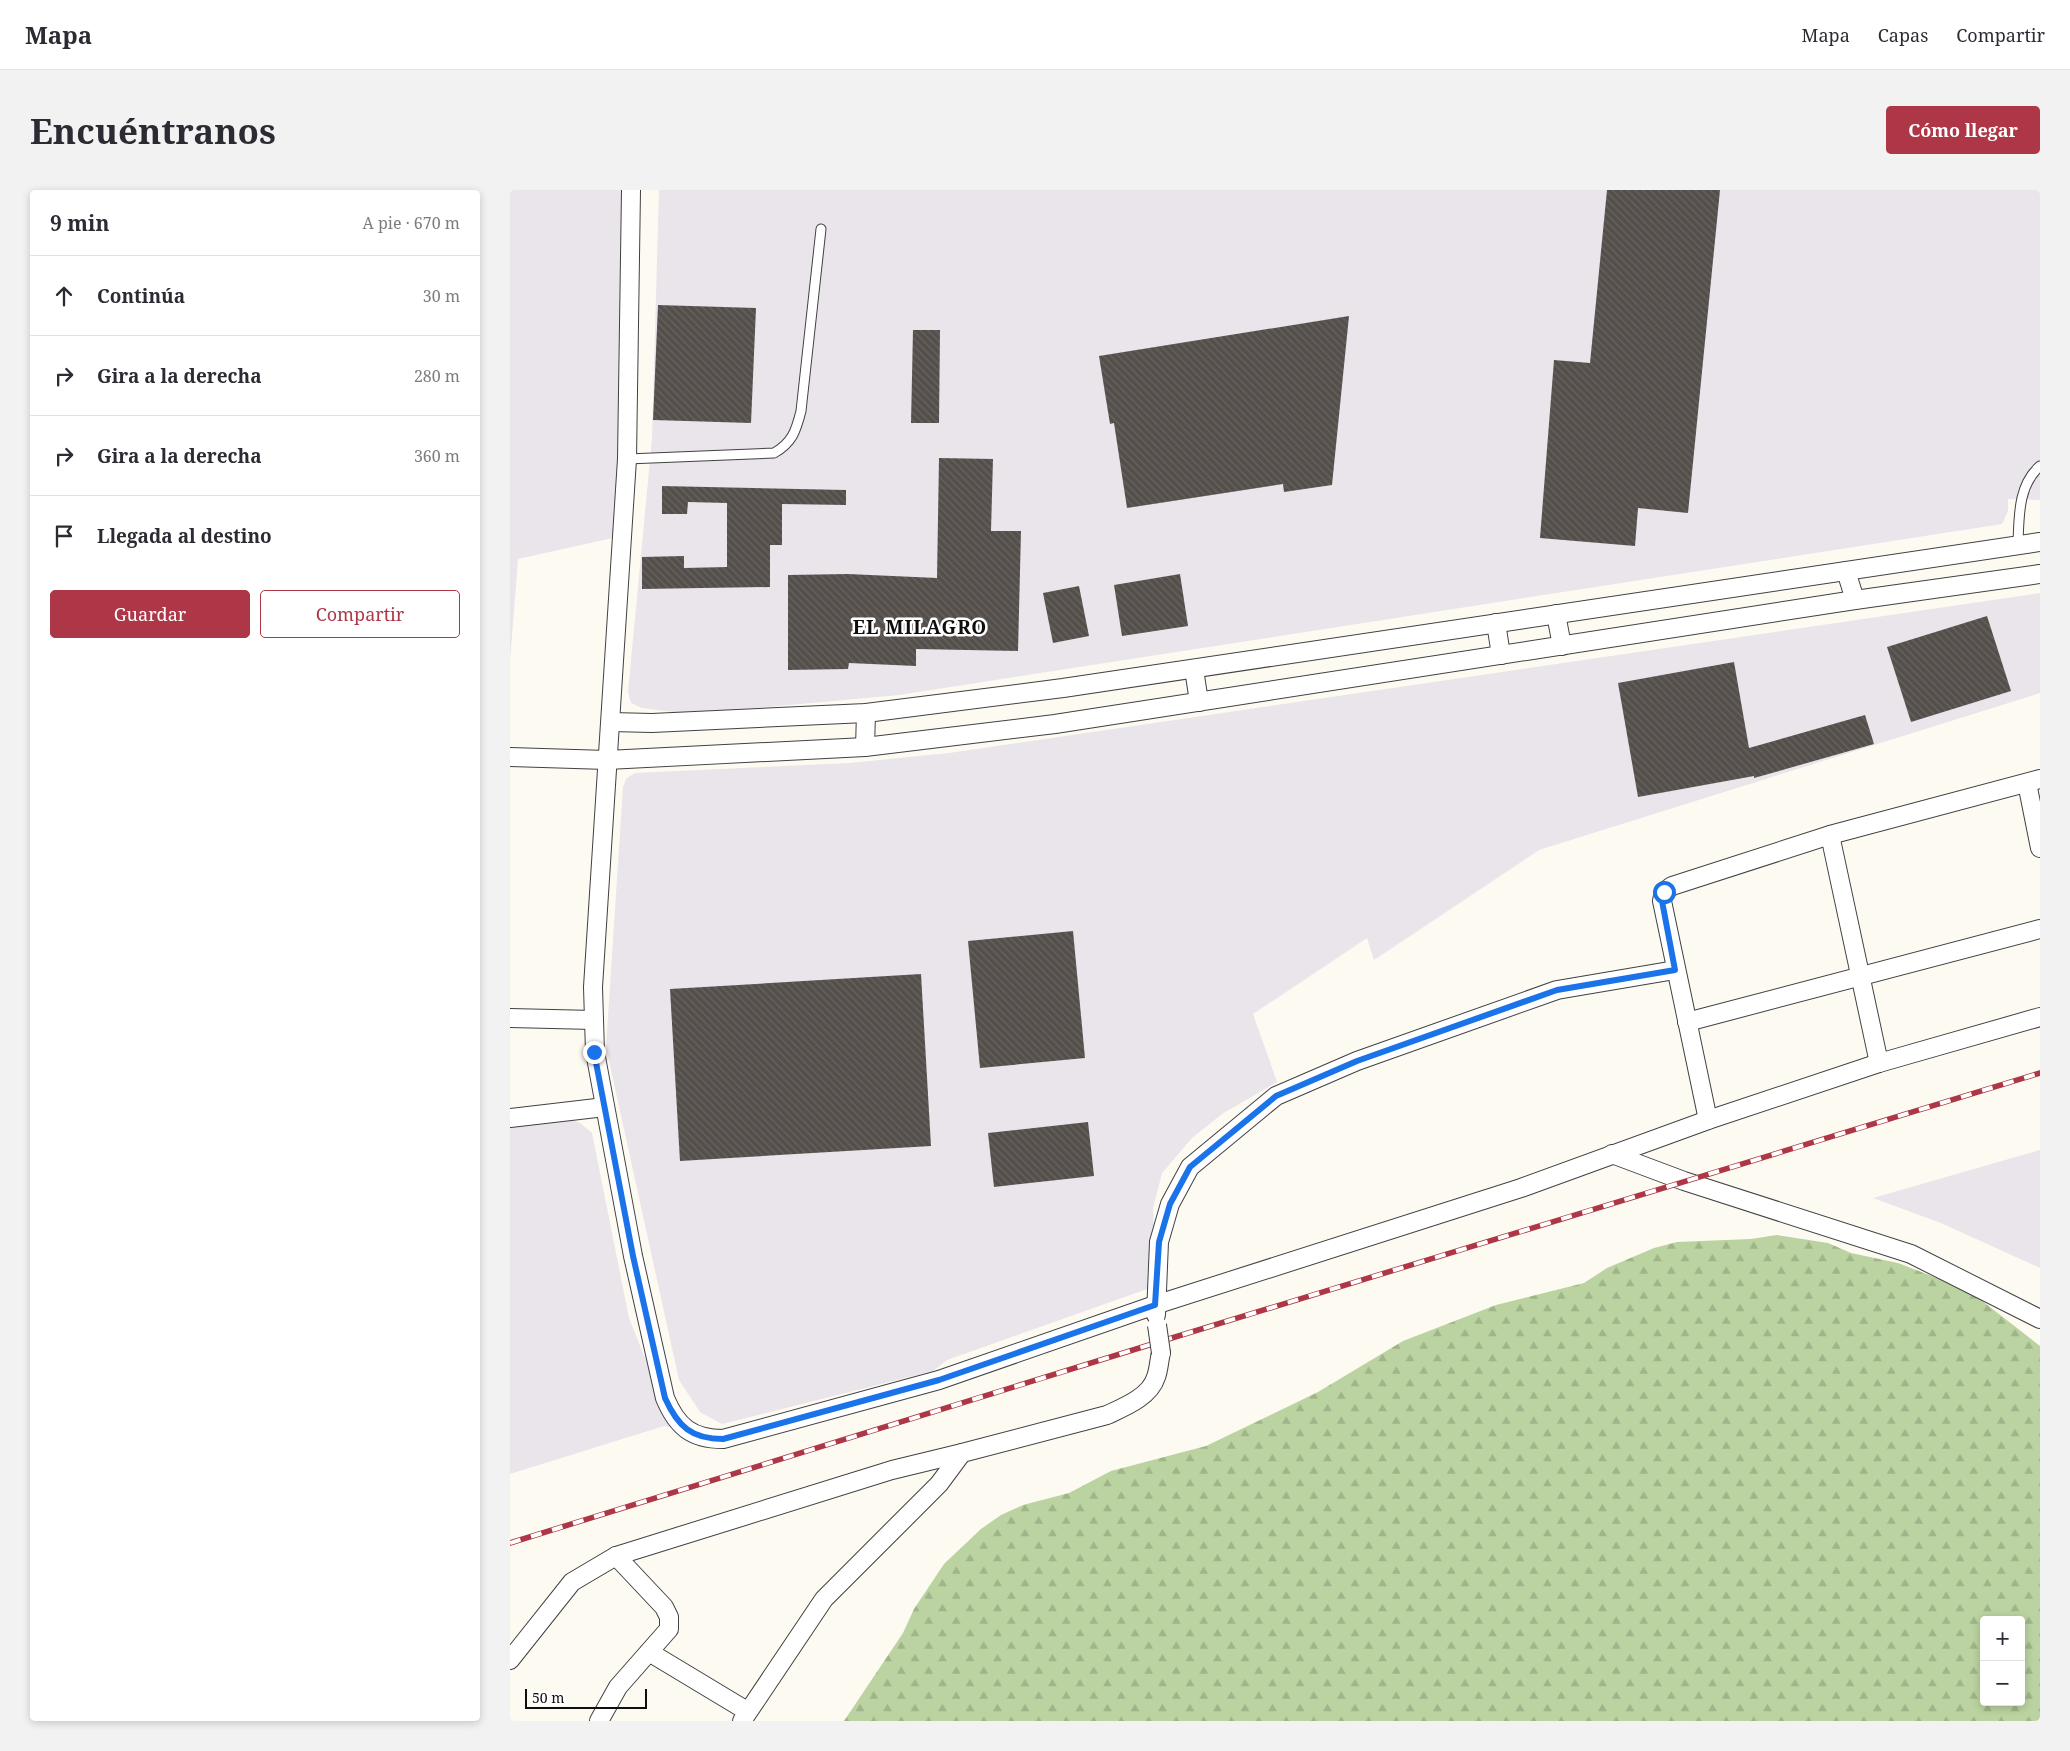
<!DOCTYPE html>
<html lang="es">
<meta charset="utf-8">
<style>
:root{--surface:#fff;--page:#f2f2f3;--text:#2b2b33;--muted:#7c7c81;--line:#e1e1e2;--accent:#ad3746}
body{margin:0;font-family:"Noto Serif",serif;background:var(--page);color:var(--text)}
.controls{position:absolute;right:15px;bottom:15px;display:grid;overflow:hidden;border-radius:5px;box-shadow:0 2px 8px #0003}
.controls button{width:45px;height:45px;display:grid;place-items:center;padding:0;border:0;border-bottom:1px solid var(--line);background:var(--surface);color:var(--text);font:25px sans-serif}
.scale{position:absolute;left:15px;bottom:12px;width:122px;box-sizing:border-box;padding-left:5px;border:2px solid #0e0e0e;border-top:0;font-size:14px;line-height:18px;white-space:nowrap;color:#0e0e0e;-webkit-text-stroke:4px #fff;paint-order:stroke}
.stop{position:absolute;width:15px;height:15px;margin:-11px;border:4px solid #1a73e8;border-radius:50%;background:#fff}
.stop.end{background:#1a73e8;border-color:#fff;box-shadow:0 1px 5px #0008}
.list{margin:0;padding:0;list-style:none}
h2{display:flex;justify-content:space-between;align-items:center;height:65px;margin:0;padding:0 20px;font-size:21px}
h2 small{font-size:16px;font-weight:400;color:var(--muted)}
.list li{display:grid;grid-template-columns:32px 1fr auto;gap:15px;align-items:center;box-sizing:border-box;height:80px;padding:0 20px;border-top:1px solid var(--line)}
.list b{display:block;font-size:19px;white-space:nowrap}
.list em{font-size:16px;font-style:normal;color:var(--muted)}
.actions{display:flex;gap:10px;padding:15px 20px}
.actions a{flex:1;padding:11px 0;border:1px solid var(--accent);border-radius:5px;text-align:center;font-size:18px;color:var(--accent)}
.actions .main{background:var(--accent);color:#fff}
.icon{flex:none;width:28px;height:28px;fill:none;stroke:currentColor;stroke-width:2;stroke-linecap:round;stroke-linejoin:round}
.map{position:relative;flex:none;width:1530px;height:1531px;overflow:hidden;border-radius:5px}
header{display:flex;align-items:center;gap:30px;box-sizing:border-box;height:70px;padding:0 25px;background:var(--surface);border-bottom:1px solid var(--line)}
header strong{font-size:24px}
nav{display:flex;gap:28px;margin-inline-start:auto;font-size:18px}
.intro{display:flex;align-items:center;justify-content:space-between;box-sizing:border-box;height:120px;padding:0 30px}
h1{margin:0;font-size:35px}
.button{padding:12px 22px;border-radius:5px;background:var(--accent);color:#fff;font-size:18px;font-weight:700}
main{display:flex;gap:30px;padding:0 30px}
aside{flex:1;background:var(--surface);border-radius:5px;box-shadow:0 2px 8px #0003}
.map>svg:first-child{display:block}
.industrial{fill:#eae4eb}
.forest{fill:url(#forest-firs);fill-rule:evenodd}
.building{fill:url(#building-back-hatch)}
.lines{fill:none;stroke-linecap:round;stroke-linejoin:round}
.service-casing{stroke:#414141;stroke-width:11}
.minor-casing{stroke:#414141;stroke-width:20}
.service{stroke:#fff;stroke-width:9}
.minor{stroke:#fff;stroke-width:18}
.rail-casing{stroke:#ad3746;stroke-width:5.5}
.rail{stroke:#fff;stroke-width:4;stroke-dasharray:11;stroke-linecap:butt}
.minor-bridge-casing{stroke:#414141;stroke-width:20;stroke-linecap:butt}
.minor-bridge{stroke:#fff;stroke-width:18}
.route{stroke:#1a73e8;stroke-width:6}
.labels{text-anchor:middle;dominant-baseline:central;stroke-width:5;stroke-linejoin:round;paint-order:stroke}
.district-label{font-size:19px;font-weight:bold;letter-spacing:1px;fill:#0e0e0e;stroke:#fff}
</style>
<header>
<strong>Mapa</strong>
<nav><a>Mapa</a><a>Capas</a><a>Compartir</a></nav>
</header>
<div class="intro"><h1>Encuéntranos</h1><a class="button">Cómo llegar</a></div>
<main>
<aside>
<h2>9 min<small>A pie · 670 m</small></h2>
<ul class="list">
<li><svg class="icon" aria-label="ahead" viewBox="0 0 24 24"><path d="M12 20V5M6 11l6-6 6 6"/></svg><div><b>Continúa</b></div><em>30 m</em></li>
<li><svg class="icon" aria-label="right" viewBox="0 0 24 24"><path d="M7 20v-9h11M14 6l5 5-5 5"/></svg><div><b>Gira a la derecha</b></div><em>280 m</em></li>
<li><svg class="icon" aria-label="right" viewBox="0 0 24 24"><path d="M7 20v-9h11M14 6l5 5-5 5"/></svg><div><b>Gira a la derecha</b></div><em>360 m</em></li>
<li><svg class="icon" aria-label="arrive" viewBox="0 0 24 24"><path d="M6 21V4h12l-3 4 3 4H6"/></svg><div><b>Llegada al destino</b></div></li>
</ul>
<div class="actions"><a class="main">Guardar</a><a>Compartir</a></div>
</aside>
<div class="map">
<svg width="1530" height="1531" viewBox="0 0 1530 1531">
<defs>
<pattern id="forest-firs" width="22" height="20" patternUnits="userSpaceOnUse" patternTransform="scale(1.25)"><rect width="22" height="20" fill="#bad3a0"/><path d="M5 1l3.5 6h-7zM16 11l3.5 6h-7z" fill="#9fb489"/></pattern>
<pattern id="building-back-hatch" width="6" height="6" patternUnits="userSpaceOnUse" patternTransform="scale(1.25)"><rect width="6" height="6" fill="#554f4c"/><path d="M-1 5l2 2M0 0l6 6M5-1l2 2" fill="none" stroke="#696461"/></pattern>
</defs>
<rect width="100%" height="100%" fill="#fdfaf1"/>
<!-- industrial -->
<g class="industrial">
<path d="M0 0H114L107 347 8 369 0 471Z"/>
<path d="M149 0H1530V310L1498 309V321L1492 334 389 505 180 524 132 518 121 513 118 502 142 249Z"/>
<path d="M1530 403V503L1029 660 864 770 857 748 743 824 767 892 712 924 682 948 652 983 643 1018 646 1084 640 1098 437 1170 423 1181 212 1234 190 1222 169 1190 96 857 113 597 116 589 125 583 340 573 439 563Z"/>
<path d="M55 927 70 933 82 943 119 1128 134 1166 172 1239 154 1236 0 1284V934Z"/>
<path d="M1530 960V1078L1431 1033 1363 1008Z"/>
</g>
<!-- forest -->
<path class="forest" d="M1267 1045 1318 1053 1341 1063 1388 1073 1458 1100 1530 1156V1531H334L393 1443 404 1419 434 1374 471 1339 491 1325 513 1315 559 1303 601 1281 696 1256 808 1202 893 1151 986 1115 1074 1093 1097 1078 1144 1058 1167 1052 1241 1049ZM1474 1430H1511V1512H1474Z"/>
<!-- building -->
<g class="building">
<path d="M1097 0H1210L1178 323 1128 318 1125 356 1030 348 1044 170 1080 173Z"/>
<path d="M148 115 246 118 241 233 143 230Z"/>
<path d="M839 126 822 295 774 302 773 294 617 318 604 233 600 234 589 166Z"/>
<path d="M403 140H430L429 233H401Z"/>
<path d="M429 268 483 269 481 341H511L508 461 406 459V476L339 473 338 479 278 480V385L338 384 427 388Z"/>
<path d="M152 296 336 300V315L272 314V355H260V397L132 399V367L174 366V378L217 377V313L178 312 177 324H152Z"/>
<path d="M670 384 678 436 612 446 604 395Z"/>
<path d="M569 396 579 446 543 453 533 403Z"/>
<path d="M1477 426 1501 501 1401 532 1377 457Z"/>
<path d="M1224 472 1239 558 1355 525 1364 554 1244 588V586L1128 607 1108 493Z"/>
<path d="M563 741 575 868 470 878 458 751Z"/>
<path d="M411 784 421 956 170 971 160 799Z"/>
<path d="M578 932 584 986 484 997 478 943Z"/>
</g>
<g class="lines">
<!-- service casing -->
<g class="service-casing">
<g id="service">
<path d="M117 269 264 263C282 253 286 241 291 221L311 39"/>
<path d="M1508 354C1509 327 1508 295 1530 276"/>
</g>
</g>
<!-- minor casing -->
<g class="minor-casing">
<g id="minor">
<path d="M121 0 117 269 83 797 85 862 123 1066 155 1208C167 1237 182 1249 213 1249L429 1190 645 1115 1011 998 1198 930 1369 873 1530 827"/>
<path d="M1336 381 1345 410"/>
<path d="M1046 424 1052 456"/>
<path d="M986 433 991 465"/>
<path d="M684 479 689 512"/>
<path d="M101 532 142 533 356 523 553 498 1530 352"/>
<path d="M355 557 356 523"/>
<path d="M0 567 97 570 355 557 545 534 1345 410 1530 384"/>
<path d="M1517 593 1530 658"/>
<path d="M1320 645 1369 873"/>
<path d="M0 828 84 830"/>
<path d="M1177 832 1530 739"/>
<path d="M0 928 95 917"/>
<path d="M1198 930 1152 711 1154 702 1162 696 1320 645 1530 589"/>
<path d="M1102 964 1174 991 1401 1064 1530 1129"/>
<path d="M646 1125 649 1052 660 1014 680 977 766 906 847 871 1047 800 1165 780"/>
<path d="M139 1462 237 1521"/>
<path d="M0 1470 62 1392 106 1366 382 1280 452 1263"/>
<path d="M89 1531 108 1497 159 1439V1427L154 1417 106 1366"/>
<path d="M232 1531 314 1409 429 1294 452 1263 597 1225C614 1217 640 1207 646 1187 649 1179 649 1170 651 1163"/>
</g>
</g>
<!-- service -->
<use href="#service" class="service"/>
<!-- minor -->
<use href="#minor" class="minor"/>
<!-- rail casing -->
<g class="rail-casing">
<path id="rail" d="M0 1353 652 1151 1530 883"/>
</g>
<!-- rail -->
<use href="#rail" class="rail"/>
<!-- minor-bridge casing -->
<g class="minor-bridge-casing">
<path id="minor-bridge" d="M647 1135 651 1163"/>
</g>
<!-- minor-bridge -->
<use href="#minor-bridge" class="minor-bridge"/>
</g>
<g class="lines">
<!-- route -->
<path class="route" d="M84 862 123 1066 155 1208C168 1237 182 1249 213 1249L429 1190 645 1115 649 1052 660 1014 680 977 766 906 847 871 1047 800 1165 780 1152 711 1154 702"/>
</g>
<g class="labels">
<!-- district labels -->
<g class="district-label">
<text x="410" y="437">EL MILAGRO</text>
</g>
</g>
</svg>
<div class="controls">
<button>+</button>
<button>−</button>
</div>
<div class="scale">50 m</div>
<div class="stop" style="left:1154px;top:702px"></div>
<div class="stop end" style="left:84px;top:862px"></div>
</div>
</main>
